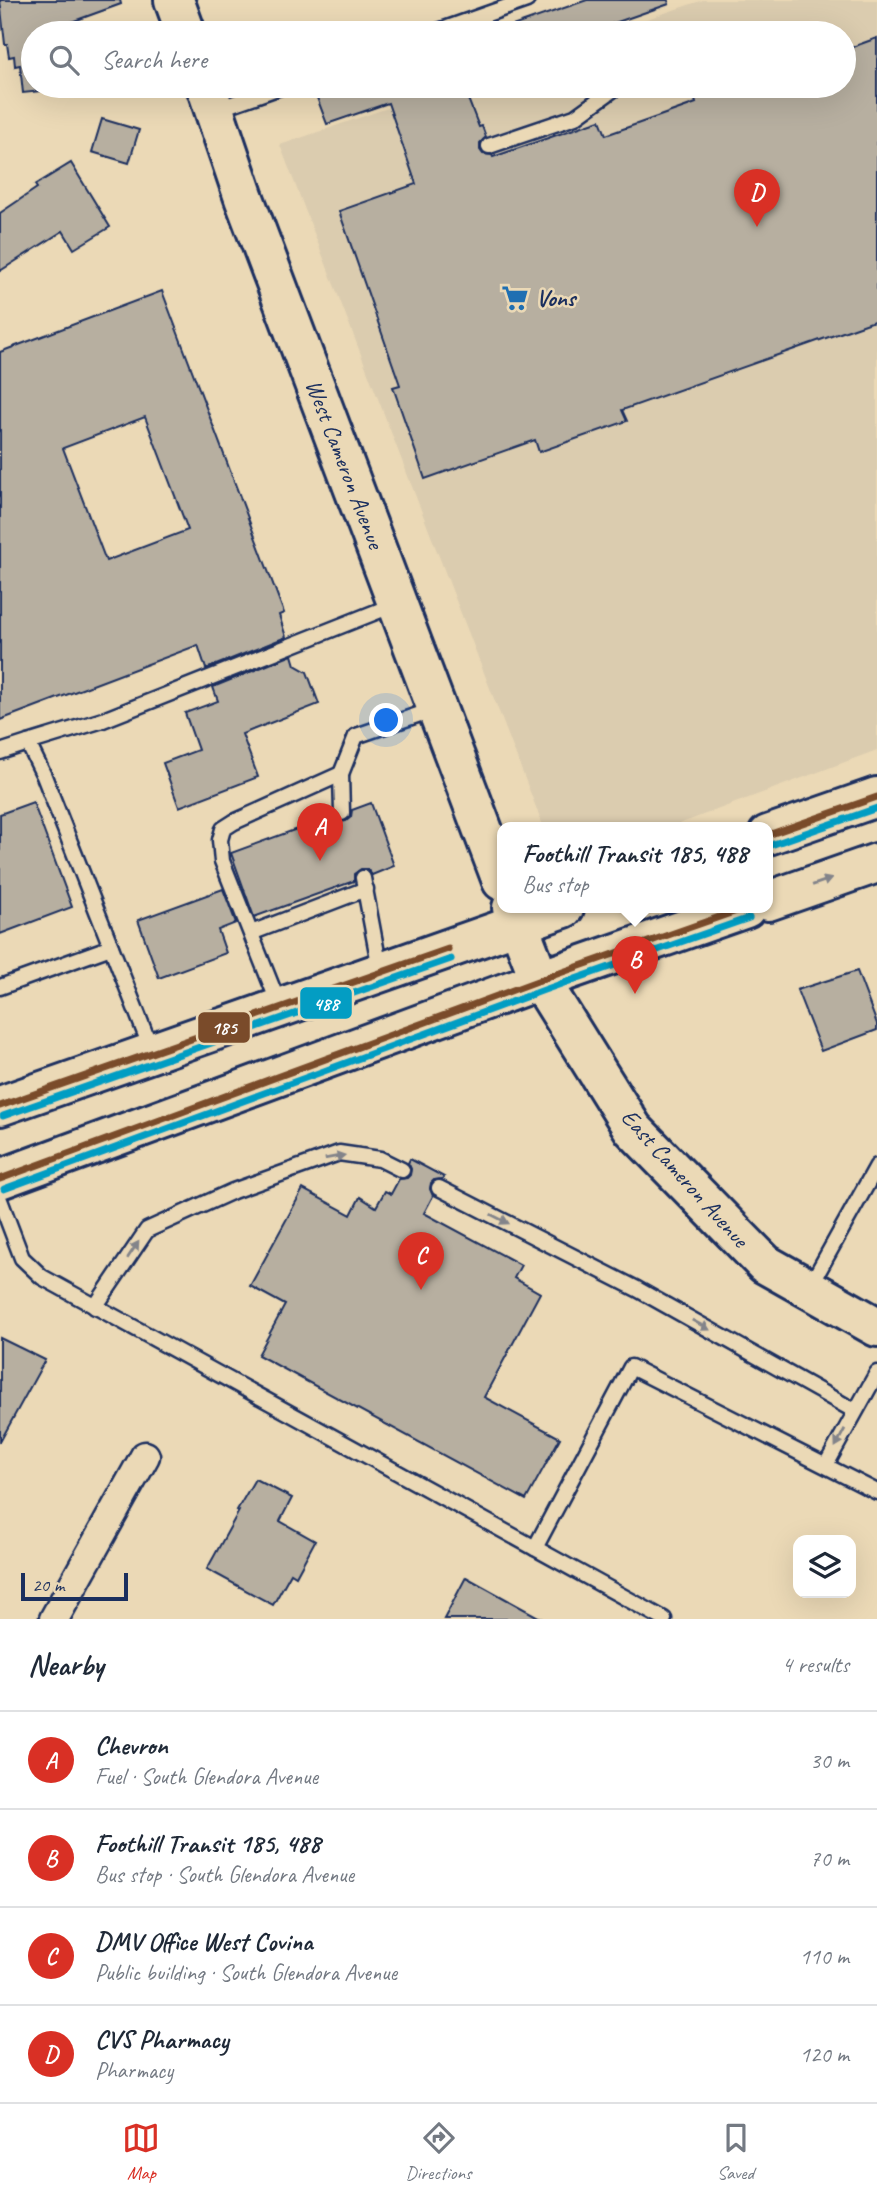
<!DOCTYPE html>
<meta charset="utf-8">
<style>
:root{--surface:#fff;--page:#f2f2f3;--text:#1f2937;--muted:#747a83;--line:#e0e1e3;--accent:#d93025}
body{margin:0;font-family:Caveat,sans-serif;background:var(--page);color:var(--text)}
.controls{position:absolute;right:21px;bottom:21px;display:grid;overflow:hidden;border-radius:14px;box-shadow:0 7px 28px #0002}
.controls button{width:63px;height:63px;display:grid;place-items:center;padding:0;border:0;border-bottom:2px solid var(--line);background:var(--surface);color:var(--text);font:35px sans-serif}
.scale{position:absolute;left:21px;bottom:18px;width:107px;box-sizing:border-box;padding-left:7px;border:4px solid #1b2f5e;border-top:0;font-size:19px;line-height:24px;white-space:nowrap;color:#1b2f5e;-webkit-text-stroke:5px #ebd9b6;paint-order:stroke}
.you{position:absolute;left:387px;top:721px;width:24px;height:24px;margin:-18px;border:5px solid #fff;border-radius:50%;background:#1a73e8;box-shadow:0 0 0 10px #1a73e833}
.badge{display:grid;place-items:center;width:46px;height:46px;border-radius:50%;background:var(--accent);color:#fff;font-size:23px;font-weight:700}
.pin{position:absolute;translate:-50% -58px;filter:drop-shadow(0 2px 4px #0008)}
.pin::after{content:'';position:absolute;top:37px;width:24px;height:21px;background:inherit;clip-path:polygon(0 0,100% 0,50% 100%)}
.popup{position:absolute;left:497px;top:822px;width:276px;height:91px;box-sizing:border-box;display:grid;place-content:center;border-radius:14px;background:var(--surface);filter:drop-shadow(0 2px 5px #0005);font-size:23px;white-space:nowrap;color:var(--muted)}
.popup b{font-size:26px;color:var(--text)}
.popup::after{content:'';position:absolute;left:50%;top:100%;margin-left:-14px;border:14px solid transparent;border-top-color:var(--surface)}
.list{margin:0;padding:0;list-style:none}
h2{display:flex;justify-content:space-between;align-items:center;height:91px;margin:0;padding:0 28px;font-size:30px}
h2 small{font-size:23px;font-weight:400;color:var(--muted)}
.list li{display:grid;grid-template-columns:46px 1fr auto;gap:21px;align-items:center;box-sizing:border-box;height:98px;padding:0 28px;border-top:2px solid var(--line)}
.list b{display:block;font-size:26px;white-space:nowrap}
.list p{margin:0;font-size:23px;white-space:nowrap;color:var(--muted)}
.list em{font-size:23px;font-style:normal;color:var(--muted)}
.icon{flex:none;width:38px;height:38px;fill:none;stroke:currentColor;stroke-width:2;stroke-linecap:round;stroke-linejoin:round}
.map{position:relative;flex:none;width:877px;height:1619px;overflow:hidden}
.search{position:absolute;background:var(--surface);box-shadow:0 7px 28px #0002;left:21px;right:21px;top:21px;height:77px;display:flex;align-items:center;gap:18px;box-sizing:border-box;padding:0 24px;border-radius:38px;color:var(--muted);font-size:26px}
.sheet{height:483px;background:var(--surface)}
nav{display:flex;justify-content:space-around;align-items:center;box-sizing:border-box;height:98px;border-top:2px solid var(--line);background:var(--surface);font-size:19px;color:var(--muted)}
nav a{display:grid;justify-items:center;gap:4px}
nav .on{color:var(--accent)}
.map>svg:first-child{display:block}
.built{fill:#dbccaf}
.building{fill:#b7afa0;stroke:#1b2f5e;stroke-width:2;fill-rule:evenodd}
.lines{fill:none;stroke-linecap:round;stroke-linejoin:round}
.lane-casing{stroke:#1b2f5e;stroke-width:19}
.street-casing{stroke:#1b2f5e;stroke-width:33}
.secondary-casing{stroke:#1b2f5e;stroke-width:44}
.primary-casing{stroke:#1b2f5e;stroke-width:44}
.lane{stroke:#ebd9b6;stroke-width:14}
.street{stroke:#ebd9b6;stroke-width:28}
.secondary{stroke:#ebd9b6;stroke-width:38}
.primary{stroke:#ebd9b6;stroke-width:38}
.bus-1-casing{stroke:#ebd9b6;stroke-width:12}
.bus-2-casing{stroke:#ebd9b6;stroke-width:12}
.bus-1{stroke:#7a4b2a;stroke-width:7}
.bus-2{stroke:#039dc3;stroke-width:7}
.oneway{fill:#83848a}
.labels{text-anchor:middle;dominant-baseline:central;stroke-width:5;stroke-linejoin:round;paint-order:stroke}
.poi-label{font-size:24px;font-weight:bold;fill:#1b2f5e;stroke:#ebd9b6;text-anchor:start}
.street-label{font-size:24px;fill:#1b2f5e;stroke:#ebd9b6}
.line-badge{stroke:#ebd9b6;stroke-width:2.5}
.badge-label{font-size:19px;text-anchor:middle;font-weight:bold;fill:#fff}
</style>
<div class="map">
<svg width="877" height="1619" viewBox="0 0 877 1619">
<rect width="100%" height="100%" fill="#ebd9b6"/>
<filter id="ink" filterUnits="userSpaceOnUse"><feTurbulence type="fractalNoise" baseFrequency=".0143" numOctaves="2"/><feDisplacementMap in="SourceGraphic" scale="14" xChannelSelector="R" yChannelSelector="G"/><feConvolveMatrix kernelMatrix="1 2 1 2 8 2 1 2 1" color-interpolation-filters="sRGB"/></filter>
<g filter="url(#ink)">
<!-- built -->
<path class="built" d="M703 0H877V750L668 828H544L280 145 452 86H844V33H606Z"/>
<!-- building -->
<g class="building">
<path d="M0 0H120L121 4 63 25 64 33H33V86H69L70 88 23 93 20 65 15 66 14 56 9 57 7 44H5Z"/>
<path d="M587 0H668L669 4 586 33H492Z"/>
<path d="M877 38V320L622 410 627 421 539 452 535 440 425 479 393 387 400 385 339 211 416 184 388 103 327 124 316 95 342 86H463L479 127 482 126 486 137 480 143V150L483 154 492 155 493 157 600 120 606 135 696 103 691 86H844V50Z"/>
<path d="M102 119 139 130 129 163 92 152Z"/>
<path d="M71 163 110 227 74 249 63 231 0 271V213L37 188 35 185Z"/>
<path d="M162 291 284 613 279 615 286 637 206 669 198 645 0 720V352ZM145 417 188 530 106 561 63 448Z"/>
<path d="M292 655 295 665 307 672 319 704 242 734 258 777 179 807 163 763 198 750 185 713 218 701 213 687Z"/>
<path d="M33 802 72 907 0 934V814Z"/>
<path d="M371 803 394 866 372 875 367 869H361L354 874V881L254 917 231 853 333 816 338 822 346 821 351 817 352 810Z"/>
<path d="M223 889 236 923 218 930 226 953 159 978 138 920Z"/>
<path d="M857 971 877 1024V1030L821 1051 797 990Z"/>
<path d="M410 1159 444 1177 442 1179 434 1180 431 1183 430 1189 433 1196 424 1213 521 1265 514 1278 540 1293 484 1397 560 1438 526 1500 258 1355 285 1305 250 1286 303 1189 351 1215 360 1197 376 1207 385 1191 391 1194 399 1179 407 1178 410 1175 411 1169 408 1163Z"/>
<path d="M0 1338 45 1360 0 1442Z"/>
<path d="M255 1479 292 1498 280 1521 315 1541 296 1576 291 1573 273 1605 207 1569 239 1511 237 1510Z"/>
<path d="M466 1577 542 1619H444Z"/>
</g>
<g class="lines">
<!-- lane casing -->
<g class="lane-casing">
<g id="lane">
<path d="M433 33 527 0"/>
<path d="M215 110 283 86"/>
<path d="M489 146 575 117 618 86"/>
<path d="M28 743 103 720 396 604"/>
<path d="M0 752 28 743 44 776 152 1051"/>
<path d="M342 813 341 774 356 736 435 709"/>
<path d="M363 878 380 969"/>
<path d="M251 933 366 889"/>
<path d="M0 987 111 947"/>
<path d="M280 1007 222 861 220 840 223 829 234 822 341 774"/>
<path d="M439 1188 637 1289 855 1411"/>
<path d="M0 1200 22 1258 42 1277 664 1619"/>
<path d="M809 1288 877 1166"/>
<path d="M95 1307 147 1230 233 1191 339 1153 380 1159 402 1170"/>
<path d="M826 1465 877 1373"/>
<path d="M535 1548 631 1367 877 1492"/>
</g>
</g>
<!-- street casing -->
<g class="street-casing">
<path id="street" d="M54 1619 145 1456"/>
</g>
<!-- secondary casing -->
<g class="secondary-casing">
<g id="secondary">
<path d="M174 0 186 33"/>
<path d="M206 86 244 198 502 881"/>
<path d="M512 908 540 980 633 1129 765 1264 877 1327"/>
</g>
</g>
<!-- primary casing -->
<g class="primary-casing">
<g id="primary">
<path d="M768 835 877 797"/>
<path d="M768 901 877 863"/>
<path d="M0 1106 564 908"/>
<path d="M0 1179 540 980 746 908"/>
</g>
</g>
<!-- lane -->
<use href="#lane" class="lane"/>
<!-- street -->
<use href="#street" class="street"/>
<!-- secondary -->
<use href="#secondary" class="secondary"/>
<!-- primary -->
<use href="#primary" class="primary"/>
<!-- bus-1 casing -->
<g class="bus-1-casing">
<g id="bus-1">
<path d="M768 835 877 797"/>
<path d="M0 1106 448 949"/>
<path d="M0 1179 540 980 745 908"/>
</g>
</g>
<!-- bus-2 casing -->
<g class="bus-2-casing">
<g id="bus-2">
<path d="M771 845 877 808"/>
<path d="M3 1116 451 959"/>
<path d="M4 1189 544 990 749 918"/>
</g>
</g>
<!-- bus-1 -->
<use href="#bus-1" class="bus-1"/>
<!-- bus-2 -->
<use href="#bus-2" class="bus-2"/>
</g>
<!-- one-way arrows -->
<defs><path id="oneway-solid" d="M-6-.8H1V-3.2L6.5 0L1 3.2V.8H-6Z" transform="scale(1.75)"/></defs>
<g class="oneway">
<use href="#oneway-solid" transform="translate(822 882) rotate(-19)"/>
<use href="#oneway-solid" transform="translate(335 1157) rotate(-10)"/>
<use href="#oneway-solid" transform="translate(500 1219) rotate(27)"/>
<use href="#oneway-solid" transform="translate(133 1250) rotate(-56)"/>
<use href="#oneway-solid" transform="translate(701 1325) rotate(29)"/>
<use href="#oneway-solid" transform="translate(840 1438) rotate(118)"/>
</g>
</g>
<!-- icons -->
<defs>
<g id="supermarket-bare" transform="scale(2.1)"><path d="M-6-5.5h2.5l.6 2H6L4.5 2H-2.5L-4.4-4H-6ZM-1.5 3.2a1.3 1.3 0 1 0 .1 0ZM3 3.2a1.3 1.3 0 1 0 .1 0Z" fill="#1f6fb2" stroke="#ebd9b6" stroke-width="2.5" paint-order="stroke"/></g>
</defs>
<g fill-rule="evenodd">
<use href="#supermarket-bare" x="515" y="298"/>
</g>
<g class="labels">
<!-- poi labels -->
<g class="poi-label">
<text x="536" y="298">Vons</text>
</g>
<!-- street labels -->
<g class="street-label">
<text transform="translate(345 464) rotate(69)">West Cameron Avenue</text>
<text transform="translate(685 1178) rotate(48)">East Cameron Avenue</text>
</g>
</g>
<g class="line-badge">
<rect x="299" y="986" width="54" height="34" rx="7" fill="#039dc3"/>
<rect x="197" y="1011" width="54" height="33" rx="7" fill="#7a4b2a"/>
</g>
<g class="badge-label">
<text x="326" y="1010">488</text>
<text x="224" y="1034">185</text>
</g>
</svg>
<div class="controls">
<button><svg class="icon" aria-label="layers" viewBox="0 0 24 24"><path d="M12 4l9 5-9 5-9-5zM3 14l9 5 9-5"/></svg></button>
</div>
<div class="scale">20 m</div>
<div class="you"></div>
<div class="pin badge" style="left:320px;top:861px">A</div>
<div class="pin badge" style="left:635px;top:994px">B</div>
<div class="popup"><b>Foothill Transit 185, 488</b>Bus stop</div>
<div class="pin badge" style="left:421px;top:1290px">C</div>
<div class="pin badge" style="left:757px;top:227px">D</div>
<div class="search"><svg class="icon" aria-label="search" viewBox="0 0 24 24"><circle cx="10" cy="10" r="6"/><path d="M15 15l6 6"/></svg>Search here</div>
</div>
<section class="sheet">
<h2>Nearby<small>4 results</small></h2>
<ul class="list">
<li><span class="badge">A</span><div><b>Chevron</b><p>Fuel · South Glendora Avenue</p></div><em>30 m</em></li>
<li><span class="badge">B</span><div><b>Foothill Transit 185, 488</b><p>Bus stop · South Glendora Avenue</p></div><em>70 m</em></li>
<li><span class="badge">C</span><div><b>DMV Office West Covina</b><p>Public building · South Glendora Avenue</p></div><em>110 m</em></li>
<li><span class="badge">D</span><div><b>CVS Pharmacy</b><p>Pharmacy</p></div><em>120 m</em></li>
</ul>
</section>
<nav>
<a class="on"><svg class="icon" aria-label="map" viewBox="0 0 24 24"><path d="M3 6l6-2 6 2 6-2v14l-6 2-6-2-6 2zM9 4v14M15 6v14"/></svg>Map</a>
<a><svg class="icon" aria-label="directions" viewBox="0 0 24 24"><path d="M12 3l9 9-9 9-9-9zM9 14v-3h6M13 9l2 2-2 2"/></svg>Directions</a>
<a><svg class="icon" aria-label="saved" viewBox="0 0 24 24"><path d="M7 4h10v16l-5-4-5 4z"/></svg>Saved</a>
</nav>
